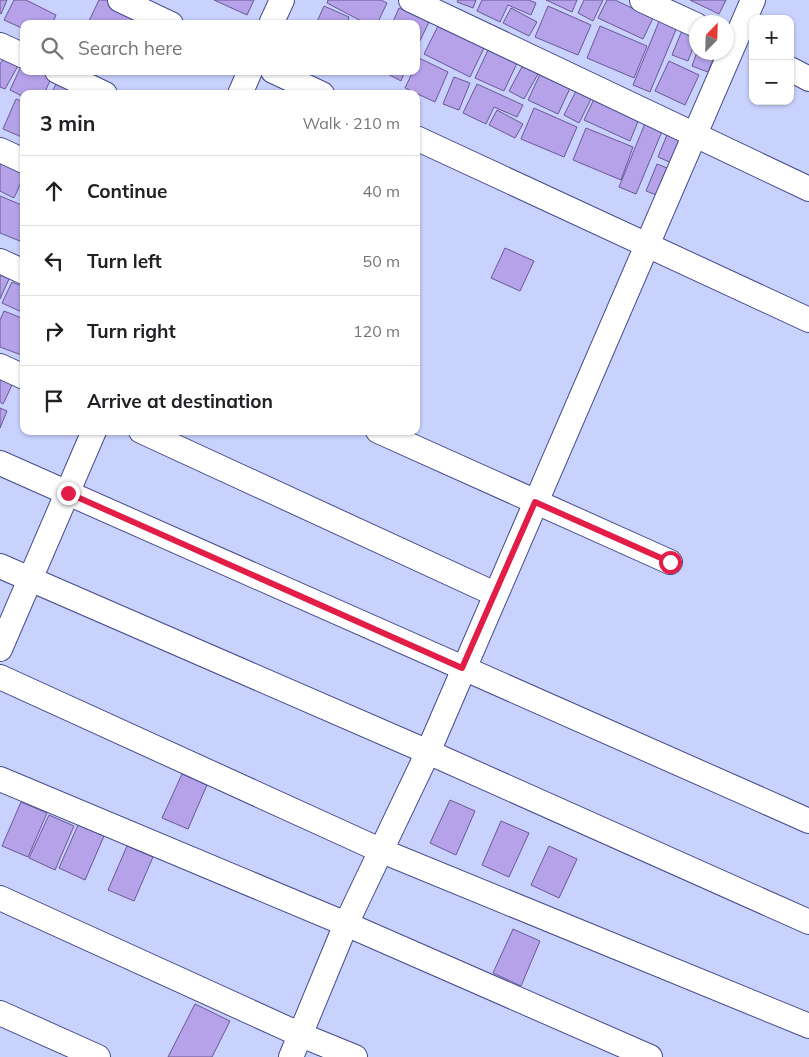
<!DOCTYPE html>
<meta charset="utf-8">
<style>
:root{--surface:#fff;--page:#f6f6f6;--text:#202124;--muted:#757577;--line:#e0e0e0}
body{margin:0;font-family:Mulish,sans-serif;background:var(--page);color:var(--text)}
.controls{position:absolute;right:15px;top:15px;display:grid;overflow:hidden;border-radius:10px;box-shadow:0 1px 4px #0004}
.controls button{width:45px;height:45px;display:grid;place-items:center;padding:0;border:0;border-bottom:1px solid var(--line);background:var(--surface);color:var(--text);font:25px sans-serif}
.compass{position:absolute;left:689px;top:15px;width:45px;height:45px;border-radius:50%;background:var(--surface);box-shadow:0 1px 4px #0004;rotate:23deg}
.stop{position:absolute;width:15px;height:15px;margin:-11px;border:4px solid #e11d48;border-radius:50%;background:#fff}
.stop.end{background:#e11d48;border-color:#fff;box-shadow:0 1px 5px #0008}
.list{margin:0;padding:0;list-style:none}
h2{display:flex;justify-content:space-between;align-items:center;height:65px;margin:0;padding:0 20px;font-size:21px}
h2 small{font-size:16px;font-weight:400;color:var(--muted)}
.list li{display:grid;grid-template-columns:32px 1fr auto;gap:15px;align-items:center;box-sizing:border-box;height:70px;padding:0 20px;border-top:1px solid var(--line)}
.list b{display:block;font-size:19px;white-space:nowrap}
.list em{font-size:16px;font-style:normal;color:var(--muted)}
.icon{flex:none;width:28px;height:28px;fill:none;stroke:currentColor;stroke-width:2;stroke-linecap:round;stroke-linejoin:round}
.map{position:relative;flex:none;width:809px;height:1057px;overflow:hidden}
.search{position:absolute;background:var(--surface);box-shadow:0 1px 4px #0004;left:20px;top:20px;width:400px;height:55px;display:flex;align-items:center;gap:12px;box-sizing:border-box;padding:0 18px;border-radius:10px;color:var(--muted);font-size:19px}
.panel{position:absolute;background:var(--surface);box-shadow:0 1px 4px #0004;left:20px;top:90px;width:400px;height:345px;border-radius:10px}
.map>svg:first-child{display:block}
.building{fill:#b5a2e8;stroke:#6a5898}
.lines{fill:none;stroke-linecap:round;stroke-linejoin:round}
.street-casing{stroke:#444c89;stroke-width:26}
.street{stroke:#fff;stroke-width:24}
.route{stroke:#e11d48;stroke-width:6}
</style>
<div class="map">
<svg width="809" height="1057" viewBox="0 0 809 1057">
<rect width="100%" height="100%" fill="#c9d1fd"/>
<!-- building -->
<g class="building">
<path d="M0 0H7L1 14 0 13Z"/>
<path d="M14 0H26L56 15 52 24H24V29L4 20Z"/>
<path d="M99 0H109L147 24H95L89 21Z"/>
<path d="M214 0H254L247 15Z"/>
<path d="M328 0H381L387 3 377 24H367L327 3Z"/>
<path d="M458 0H476L473 8 457 2Z"/>
<path d="M482 0H529L536 3 531 15 508 5 500 22 477 11Z"/>
<path d="M546 0H577L572 12Z"/>
<path d="M584 0H603L593 21 578 13Z"/>
<path d="M607 0H615L653 18 643 39 598 18Z"/>
<path d="M690 0H726L719 14Z"/>
<path d="M324 6 349 17 347 24H316Z"/>
<path d="M548 6 591 25 578 55 535 37Z"/>
<path d="M399 8 429 22 416 49V24H392Z"/>
<path d="M511 8 537 22 529 36 503 23Z"/>
<path d="M660 19 677 27 650 92 633 85Z"/>
<path d="M438 26 484 48 470 77 424 54Z"/>
<path d="M600 26 647 46 634 78 587 58Z"/>
<path d="M683 28 696 34V40L688 61 672 55Z"/>
<path d="M489 48 518 61 504 91 475 78Z"/>
<path d="M697 52H716L708 72 692 66Z"/>
<path d="M5 56 19 64 5 89 0 87V64Z"/>
<path d="M419 58 448 72 435 102 405 88 413 71H416Z"/>
<path d="M24 60V71H47L53 74 44 94H24V97L10 90Z"/>
<path d="M669 61 699 75 685 105 655 91Z"/>
<path d="M523 65 538 74 524 99 509 91Z"/>
<path d="M542 70 572 84 558 114 528 100Z"/>
<path d="M382 71H405L401 81Z"/>
<path d="M454 77 470 83 459 110 443 104Z"/>
<path d="M58 80 73 87 70 94H51Z"/>
<path d="M477 84 523 105 517 117 494 107 486 124 463 113Z"/>
<path d="M577 89 592 97 579 123 564 115Z"/>
<path d="M16 99 24 102V138L3 129Z"/>
<path d="M594 99 639 119 630 141 584 120Z"/>
<path d="M534 108 577 127 564 157 521 139Z"/>
<path d="M497 110 523 124 515 138 489 125Z"/>
<path d="M646 121 663 129 636 194 619 187Z"/>
<path d="M586 128 633 147 621 180 573 160Z"/>
<path d="M669 130 685 136 674 164 658 157Z"/>
<path d="M0 155 24 166V176L14 198 0 191Z"/>
<path d="M657 164 672 170 662 197 646 191Z"/>
<path d="M0 196 24 206V232L20 241 0 233Z"/>
<path d="M505 248 534 261 520 291 491 278Z"/>
<path d="M0 275 9 279 0 299Z"/>
<path d="M12 282 24 287V313L2 303Z"/>
<path d="M4 311 24 319V356L0 347V320Z"/>
<path d="M0 377 13 383 3 404 0 402Z"/>
<path d="M0 408 7 411 0 428Z"/>
<path d="M182 774 207 785 188 829 162 818Z"/>
<path d="M450 800 475 811 456 855 430 843Z"/>
<path d="M21 802 47 813 28 857 2 846Z"/>
<path d="M49 815 74 826 55 870 29 858Z"/>
<path d="M501 821 529 833 509 877 482 865Z"/>
<path d="M78 825 104 836 85 880 59 868Z"/>
<path d="M127 846 153 857 134 901 108 890Z"/>
<path d="M549 846 577 859 559 898 531 885Z"/>
<path d="M513 929 540 941 521 986 493 973Z"/>
<path d="M195 1004 230 1021 212 1057H168Z"/>
</g>
<g class="lines">
<!-- street casing -->
<g class="street-casing">
<g id="street">
<path d="M120 0 171 24"/>
<path d="M411 0 809 189"/>
<path d="M642 0 696 25"/>
<path d="M271 24 282 0"/>
<path d="M0 45 24 56"/>
<path d="M790 69 809 79"/>
<path d="M57 71 105 94"/>
<path d="M273 71 322 94"/>
<path d="M240 94 250 71"/>
<path d="M416 138 809 320"/>
<path d="M0 150 24 161"/>
<path d="M0 261 24 272"/>
<path d="M0 366 24 377"/>
<path d="M141 431 495 594"/>
<path d="M378 431 670 562"/>
<path d="M0 463 809 821"/>
<path d="M0 566 428 752 809 922"/>
<path d="M0 649 94 431"/>
<path d="M0 677 382 851 809 1026"/>
<path d="M0 779 346 924 650 1057"/>
<path d="M0 898 301 1035 355 1057"/>
<path d="M0 1013 98 1057"/>
<path d="M291 1057 346 924 428 752 753 0"/>
</g>
</g>
<!-- street -->
<use href="#street" class="street"/>
</g>
<g class="lines">
<!-- route -->
<path class="route" d="M68 493 462 668 535 502 670 562"/>
</g>
</svg>
<div class="controls">
<button>+</button>
<button>−</button>
</div>
<svg class="compass" viewBox="-18 -18 36 36"><path d="M0-13l5 13h-10z" fill="#e53935"/><path d="M0 13l5-13h-10z" fill="#757577"/></svg>
<div class="stop" style="left:670px;top:562px"></div>
<div class="stop end" style="left:68px;top:493px"></div>
<div class="search"><svg class="icon" aria-label="search" viewBox="0 0 24 24"><circle cx="10" cy="10" r="6"/><path d="M15 15l6 6"/></svg>Search here</div>
<section class="panel">
<h2>3 min<small>Walk · 210 m</small></h2>
<ul class="list">
<li><svg class="icon" aria-label="ahead" viewBox="0 0 24 24"><path d="M12 20V5M6 11l6-6 6 6"/></svg><div><b>Continue</b></div><em>40 m</em></li>
<li><svg class="icon" aria-label="left" viewBox="0 0 24 24"><path d="M17 20v-9H6M10 6l-5 5 5 5"/></svg><div><b>Turn left</b></div><em>50 m</em></li>
<li><svg class="icon" aria-label="right" viewBox="0 0 24 24"><path d="M7 20v-9h11M14 6l5 5-5 5"/></svg><div><b>Turn right</b></div><em>120 m</em></li>
<li><svg class="icon" aria-label="arrive" viewBox="0 0 24 24"><path d="M6 21V4h12l-3 4 3 4H6"/></svg><div><b>Arrive at destination</b></div></li>
</ul>
</section>
</div>
